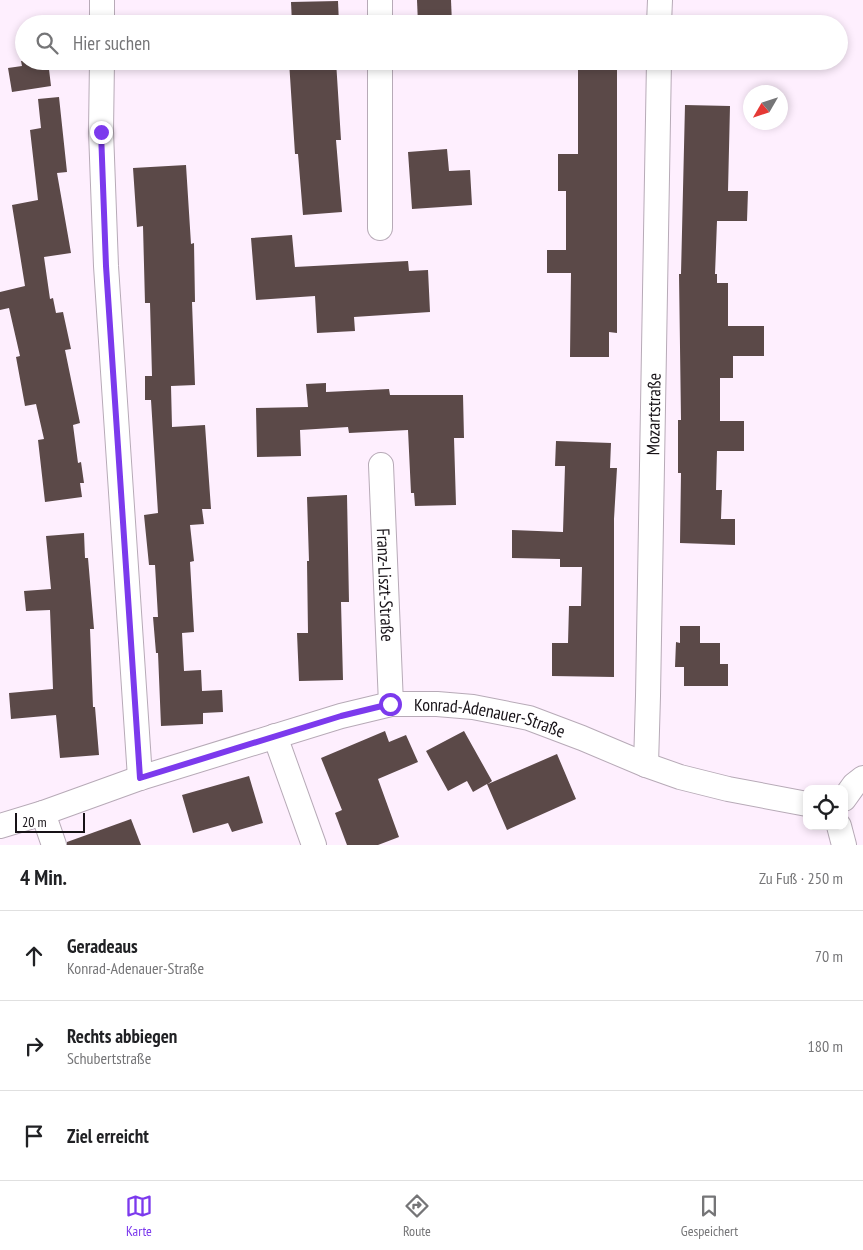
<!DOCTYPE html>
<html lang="de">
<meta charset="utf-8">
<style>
:root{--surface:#fff;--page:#f6f6f6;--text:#202124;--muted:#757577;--line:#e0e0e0;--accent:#7c3aed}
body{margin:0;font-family:"PT Sans Narrow",sans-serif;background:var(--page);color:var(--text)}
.controls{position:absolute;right:15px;bottom:15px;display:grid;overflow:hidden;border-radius:10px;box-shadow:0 2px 8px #0003}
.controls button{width:45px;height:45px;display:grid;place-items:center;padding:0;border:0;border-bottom:1px solid var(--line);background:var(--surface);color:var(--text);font:25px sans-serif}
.compass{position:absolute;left:743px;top:85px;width:45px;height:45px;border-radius:50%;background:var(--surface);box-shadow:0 2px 8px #0003;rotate:231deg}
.scale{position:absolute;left:15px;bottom:12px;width:70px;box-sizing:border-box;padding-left:5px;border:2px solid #171217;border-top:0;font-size:14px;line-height:18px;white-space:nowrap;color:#171217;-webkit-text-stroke:4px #fff;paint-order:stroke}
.stop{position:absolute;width:15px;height:15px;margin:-11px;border:4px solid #7c3aed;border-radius:50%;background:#fff}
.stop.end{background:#7c3aed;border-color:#fff;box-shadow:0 1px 5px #0008}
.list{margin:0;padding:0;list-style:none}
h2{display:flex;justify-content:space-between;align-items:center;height:65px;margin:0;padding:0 20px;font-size:21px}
h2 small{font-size:16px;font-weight:400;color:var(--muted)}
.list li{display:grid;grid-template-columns:32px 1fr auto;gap:15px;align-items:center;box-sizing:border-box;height:90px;padding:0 20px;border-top:1px solid var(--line)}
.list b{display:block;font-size:19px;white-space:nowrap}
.list p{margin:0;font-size:16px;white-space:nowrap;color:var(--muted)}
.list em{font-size:16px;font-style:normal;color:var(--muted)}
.icon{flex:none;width:28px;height:28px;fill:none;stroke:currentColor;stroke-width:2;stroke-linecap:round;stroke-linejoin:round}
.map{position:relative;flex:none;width:863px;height:845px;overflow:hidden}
.search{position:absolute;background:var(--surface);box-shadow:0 2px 8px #0003;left:15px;right:15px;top:15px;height:55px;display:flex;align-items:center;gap:12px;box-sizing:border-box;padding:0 18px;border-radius:28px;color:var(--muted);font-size:19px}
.sheet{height:335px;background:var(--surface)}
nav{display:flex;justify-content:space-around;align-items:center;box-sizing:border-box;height:70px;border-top:1px solid var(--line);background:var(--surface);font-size:14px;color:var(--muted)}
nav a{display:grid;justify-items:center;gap:2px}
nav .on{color:var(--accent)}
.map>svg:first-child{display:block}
.building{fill:#5b4948}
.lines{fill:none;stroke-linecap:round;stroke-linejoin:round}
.street-casing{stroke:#b7aab7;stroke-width:26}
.street{stroke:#fff;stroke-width:24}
.route{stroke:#7c3aed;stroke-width:6}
.labels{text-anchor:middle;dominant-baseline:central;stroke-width:5;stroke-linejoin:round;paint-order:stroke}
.street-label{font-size:18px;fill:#171217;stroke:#fff}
</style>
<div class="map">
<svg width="863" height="845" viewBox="0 0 863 845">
<rect width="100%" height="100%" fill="#feeffe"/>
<!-- building -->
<g class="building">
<path d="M417 0H451L452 24H418Z"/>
<path d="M338 1 339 24H292L291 2Z"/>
<path d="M21 61H48L51 86 12 92 8 68 22 66Z"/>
<path d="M289 61H336L341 140H336L342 212 303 215 298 154H295Z"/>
<path d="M578 61H617V333L609 332V357H570L571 273H547V250H566V191H558V154H578Z"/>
<path d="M59 97 67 172 57 173 71 253 44 257 50 299 53 298 56 313 63 312 71 349 65 350 80 423 73 425 78 463 81 462 84 483H80L82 497 45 502 38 440 44 439 36 404 25 406 16 357 20 356 9 308 0 310V292L25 286 12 205 38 200 30 130 41 128 38 99Z"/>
<path d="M685 105 730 106 728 191H748L747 221H717L715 274H717V283H728V326H764V356H733V378H720V421H744V451H717L716 490H722L721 519H735V545L680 543 681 473H678V420H681L679 274H681Z"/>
<path d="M447 149 449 171 470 170 472 205 412 209 408 152Z"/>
<path d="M186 165 191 244 194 243 195 302H192L195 385 171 386 172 427 205 425 211 509H202L204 524 190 525 194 561 190 562 194 632 182 633 184 671 201 670 202 691 222 690 223 712 203 713V724L161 726 158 653H156L153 617H158L155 565H149L144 515 158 513 151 400H145V376H152L150 303H145L143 226 137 227 133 168Z"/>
<path d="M292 235 295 267 408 261 409 271 428 270 430 312 354 317 355 331 317 333 315 296 256 300 251 238Z"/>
<path d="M326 383V392L389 389 390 395H463L464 438H454L456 505 415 506 414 493H411L408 430 349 433 348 427 300 430 301 456 257 457 256 408 308 407 306 384Z"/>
<path d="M556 441 611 443 610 468H617L614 519V677L552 676V643H568L569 606H581L582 567H560V559L512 558V530L563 532 565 466H555Z"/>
<path d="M347 495 349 602H341L343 680 299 681 297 633H308L307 561H309L307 497Z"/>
<path d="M84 533 85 558H88L94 629H90L93 707H95L99 755 60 758 56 715 11 719 9 693 53 689 50 610 26 611 24 591 51 589 46 536Z"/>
<path d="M680 626H700V643H720V664H728V686H684V667H675L676 642 680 643Z"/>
<path d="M385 731 389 742 406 735 418 762 378 779 399 837 378 845H347L335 813 342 810 321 758Z"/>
<path d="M464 731 492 781 488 784 557 754 576 799 507 830 487 784 473 792 467 781 448 791 426 751Z"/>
<path d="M249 776 263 823 232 832 228 823 193 833 182 795Z"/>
<path d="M131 819 141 845H67V842Z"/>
</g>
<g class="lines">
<!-- street casing -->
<g class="street-casing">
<g id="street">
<path d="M380 0V24"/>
<path d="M102 24V0"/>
<path d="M659 24 660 0"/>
<path d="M102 61 101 131 106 266 140 778"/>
<path d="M380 61V228"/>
<path id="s1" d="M381 465 391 704"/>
<path d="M275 736 314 845"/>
<path id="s2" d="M646 765 648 696 659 61"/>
<path d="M844 799 854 785 863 778"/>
<path d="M43 813 54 845"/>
<path id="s3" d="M0 826 43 813 140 778 341 716 391 704H437L473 707 529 718 582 738 646 765 680 777 728 789 807 804"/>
<path d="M839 826 844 845"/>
</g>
</g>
<!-- street -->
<use href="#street" class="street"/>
</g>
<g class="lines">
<!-- route -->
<path class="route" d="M101 132 106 266 140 778 341 716 390 704"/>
</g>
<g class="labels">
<!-- street labels -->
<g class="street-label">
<text stroke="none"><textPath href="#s2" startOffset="351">Mozartstraße</textPath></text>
<text stroke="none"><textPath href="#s1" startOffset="120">Franz-Liszt-Straße</textPath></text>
<text stroke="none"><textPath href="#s3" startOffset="510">Konrad-Adenauer-Straße</textPath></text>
</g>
</g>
</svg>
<div class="controls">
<button><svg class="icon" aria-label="locate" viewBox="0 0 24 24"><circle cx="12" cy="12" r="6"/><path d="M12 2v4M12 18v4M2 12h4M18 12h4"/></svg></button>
</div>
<svg class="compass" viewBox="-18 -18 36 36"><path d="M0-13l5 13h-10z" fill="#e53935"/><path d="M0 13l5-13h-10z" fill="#757577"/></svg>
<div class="scale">20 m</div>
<div class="stop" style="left:390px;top:704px"></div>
<div class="stop end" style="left:101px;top:132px"></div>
<div class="search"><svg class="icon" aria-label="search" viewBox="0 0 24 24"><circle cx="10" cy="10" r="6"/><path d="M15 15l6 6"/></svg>Hier suchen</div>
</div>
<section class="sheet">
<h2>4 Min.<small>Zu Fuß · 250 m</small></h2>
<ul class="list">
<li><svg class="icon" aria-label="ahead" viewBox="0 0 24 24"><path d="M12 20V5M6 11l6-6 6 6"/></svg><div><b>Geradeaus</b><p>Konrad-Adenauer-Straße</p></div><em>70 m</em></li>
<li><svg class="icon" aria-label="right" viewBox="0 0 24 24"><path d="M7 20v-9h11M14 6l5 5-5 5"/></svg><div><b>Rechts abbiegen</b><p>Schubertstraße</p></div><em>180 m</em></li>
<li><svg class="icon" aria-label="arrive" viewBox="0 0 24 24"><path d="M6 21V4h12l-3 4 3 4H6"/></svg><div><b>Ziel erreicht</b></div></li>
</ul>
</section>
<nav>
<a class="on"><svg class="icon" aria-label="map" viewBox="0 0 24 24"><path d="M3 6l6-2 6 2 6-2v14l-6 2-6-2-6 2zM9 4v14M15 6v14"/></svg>Karte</a>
<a><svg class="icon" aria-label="directions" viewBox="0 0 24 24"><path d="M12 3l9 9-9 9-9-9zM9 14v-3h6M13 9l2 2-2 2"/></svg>Route</a>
<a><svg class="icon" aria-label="saved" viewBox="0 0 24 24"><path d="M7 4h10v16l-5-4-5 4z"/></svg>Gespeichert</a>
</nav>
